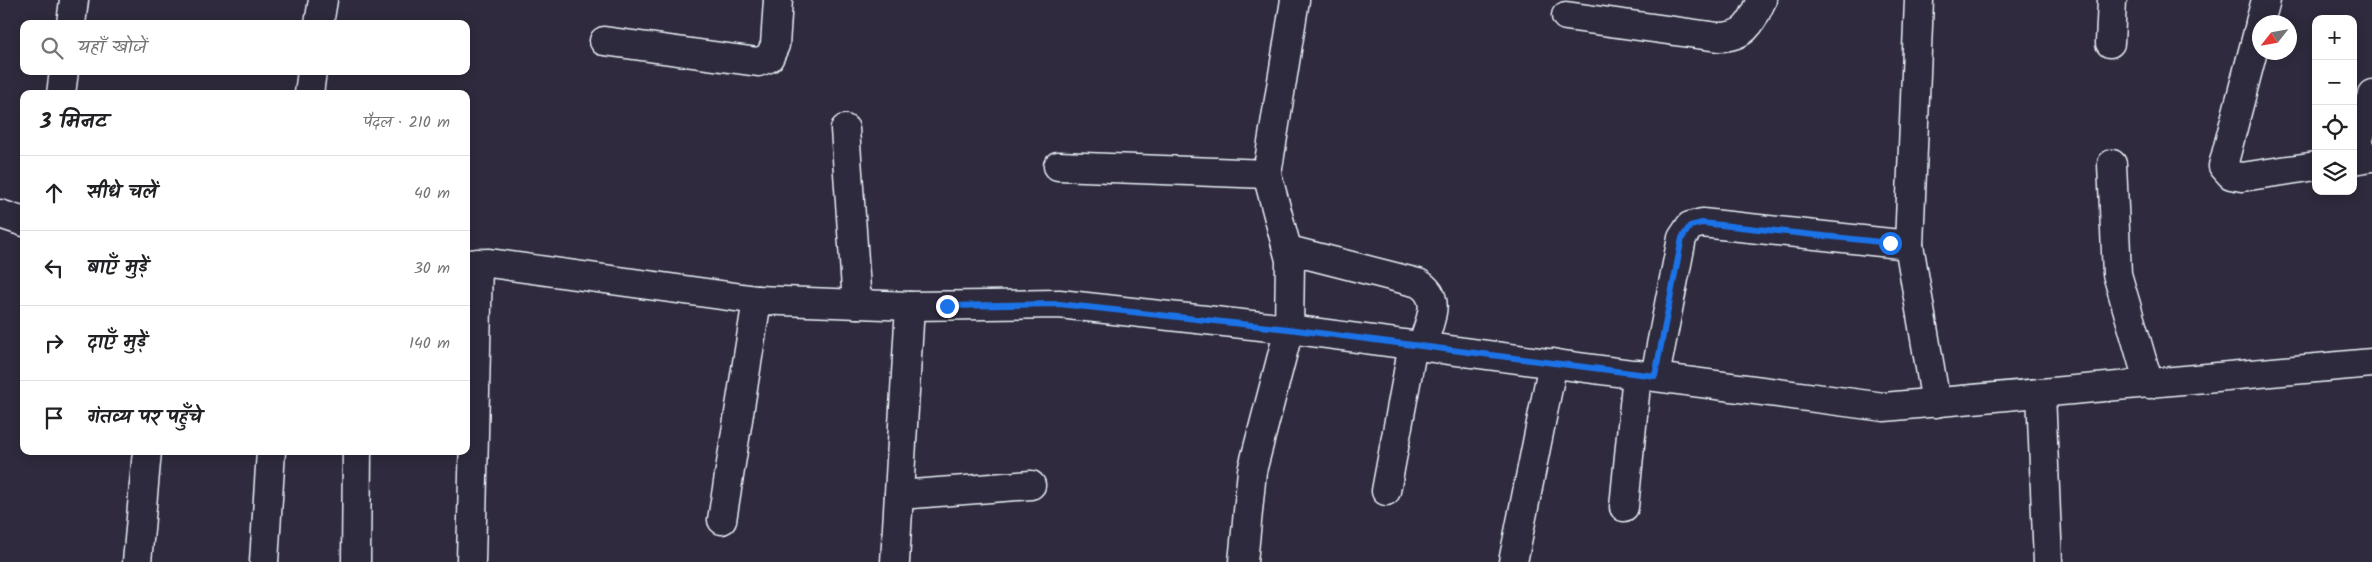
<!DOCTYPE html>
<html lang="hi">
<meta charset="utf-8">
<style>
:root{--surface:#fff;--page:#f2f2f2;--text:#202124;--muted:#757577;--line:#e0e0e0}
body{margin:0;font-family:Kalam,"Playpen Sans Deva",sans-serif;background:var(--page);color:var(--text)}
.controls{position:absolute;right:15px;top:15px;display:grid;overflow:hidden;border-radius:10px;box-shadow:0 2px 12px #0003}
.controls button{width:45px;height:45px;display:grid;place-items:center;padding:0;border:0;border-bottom:1px solid var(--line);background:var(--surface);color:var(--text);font:25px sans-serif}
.compass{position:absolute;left:2252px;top:15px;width:45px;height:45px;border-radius:50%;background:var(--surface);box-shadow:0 2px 12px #0003;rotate:239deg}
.stop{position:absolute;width:15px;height:15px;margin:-11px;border:4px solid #1a73e8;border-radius:50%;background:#fff}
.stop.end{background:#1a73e8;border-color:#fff;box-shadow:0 1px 5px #0008}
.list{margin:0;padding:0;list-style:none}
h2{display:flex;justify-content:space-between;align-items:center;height:65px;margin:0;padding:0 20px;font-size:21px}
h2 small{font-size:16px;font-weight:400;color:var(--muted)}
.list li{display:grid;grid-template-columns:32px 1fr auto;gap:15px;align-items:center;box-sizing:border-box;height:75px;padding:0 20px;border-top:1px solid var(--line)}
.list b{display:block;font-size:19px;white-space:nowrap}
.list em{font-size:16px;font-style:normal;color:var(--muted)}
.icon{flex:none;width:28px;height:28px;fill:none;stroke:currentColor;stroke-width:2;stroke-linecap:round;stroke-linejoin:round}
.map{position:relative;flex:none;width:2372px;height:562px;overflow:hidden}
.search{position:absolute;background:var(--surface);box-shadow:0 2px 12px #0003;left:20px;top:20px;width:450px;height:55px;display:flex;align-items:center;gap:12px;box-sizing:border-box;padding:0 18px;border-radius:10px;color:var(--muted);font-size:19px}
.panel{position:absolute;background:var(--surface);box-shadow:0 2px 12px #0003;left:20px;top:90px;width:450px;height:365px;border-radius:10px}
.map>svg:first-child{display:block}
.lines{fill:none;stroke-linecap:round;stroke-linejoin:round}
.street-casing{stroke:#e8f1f8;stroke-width:31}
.street{stroke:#2f2a3d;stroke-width:28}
.route{stroke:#1a73e8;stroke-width:6}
</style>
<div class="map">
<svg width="2372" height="562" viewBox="0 0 2372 562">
<rect width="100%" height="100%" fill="#2f2a3d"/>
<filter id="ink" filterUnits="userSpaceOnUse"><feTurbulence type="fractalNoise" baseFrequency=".02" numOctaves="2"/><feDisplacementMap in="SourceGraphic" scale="10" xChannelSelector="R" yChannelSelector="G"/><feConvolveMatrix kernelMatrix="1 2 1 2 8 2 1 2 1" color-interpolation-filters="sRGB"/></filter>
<g filter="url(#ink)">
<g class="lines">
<!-- street casing -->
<g class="street-casing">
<g id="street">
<path d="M1919 0 1909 245 1936 403"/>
<path d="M1566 16 1718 37C1746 37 1751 23 1762 0"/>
<path d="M2260 22 2266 0"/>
<path d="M71 24 74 0"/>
<path d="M319 24 323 0"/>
<path d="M2260 24 2223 166 2231 175 2242 177 2316 166"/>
<path d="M604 41 758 62 769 58 775 45 778 0"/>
<path d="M2110 43 2112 0"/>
<path d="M61 94 64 71"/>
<path d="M309 94 312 71"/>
<path d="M2372 94 2353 160 2372 157"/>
<path d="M845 129 857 304"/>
<path d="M2112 164 2117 274 2149 384"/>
<path d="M1058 166 1267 174"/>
<path d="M0 214 24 222"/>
<path d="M1289 250 1418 283C1444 298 1429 322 1422 346"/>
<path d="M466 264 489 263 757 300 910 306 1059 304 1289 329 1884 407 2372 363"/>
<path d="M1655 376 1682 238 1690 226 1702 223 1909 245"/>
<path d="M2041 393 2048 562"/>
<path d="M1386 491 1413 345"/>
<path d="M899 495 1031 485"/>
<path d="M1624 507 1637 374"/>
<path d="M722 520 757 300"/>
<path d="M137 562 147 451"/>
<path d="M264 562 271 451"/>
<path d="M356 562 357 451"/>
<path d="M471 562 478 263"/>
<path d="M895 562 910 306"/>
<path d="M1243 562 1252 471 1289 329 1290 260 1267 174 1295 0"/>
<path d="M1513 562 1553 363"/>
</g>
</g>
<!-- street -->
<use href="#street" class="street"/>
</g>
</g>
<g class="lines" filter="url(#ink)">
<!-- route -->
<path class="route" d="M947 306 1059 304 1288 329 1655 376 1682 238 1690 226 1702 223 1890 243"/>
</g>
</svg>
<div class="controls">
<button>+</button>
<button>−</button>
<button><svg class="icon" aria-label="locate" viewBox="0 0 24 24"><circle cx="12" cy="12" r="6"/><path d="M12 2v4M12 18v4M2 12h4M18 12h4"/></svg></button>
<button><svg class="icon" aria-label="layers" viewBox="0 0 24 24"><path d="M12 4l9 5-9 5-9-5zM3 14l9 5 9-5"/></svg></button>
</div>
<svg class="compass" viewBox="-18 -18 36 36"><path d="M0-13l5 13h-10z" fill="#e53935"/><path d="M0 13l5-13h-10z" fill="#757577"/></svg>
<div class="stop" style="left:1890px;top:243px"></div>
<div class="stop end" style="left:947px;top:306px"></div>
<div class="search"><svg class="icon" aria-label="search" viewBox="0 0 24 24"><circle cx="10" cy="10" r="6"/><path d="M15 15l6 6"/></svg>यहाँ खोजें</div>
<section class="panel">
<h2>3 मिनट<small>पैदल · 210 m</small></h2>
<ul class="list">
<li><svg class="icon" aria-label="ahead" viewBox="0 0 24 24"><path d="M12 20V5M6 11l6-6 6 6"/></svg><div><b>सीधे चलें</b></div><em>40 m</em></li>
<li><svg class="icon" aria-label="left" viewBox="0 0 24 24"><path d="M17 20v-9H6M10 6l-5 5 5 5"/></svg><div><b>बाएँ मुड़ें</b></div><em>30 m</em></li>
<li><svg class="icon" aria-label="right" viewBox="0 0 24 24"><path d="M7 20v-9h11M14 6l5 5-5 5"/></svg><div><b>दाएँ मुड़ें</b></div><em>140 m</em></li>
<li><svg class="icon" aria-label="arrive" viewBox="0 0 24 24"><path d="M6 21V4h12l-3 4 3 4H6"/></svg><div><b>गंतव्य पर पहुँचे</b></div></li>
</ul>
</section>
</div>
